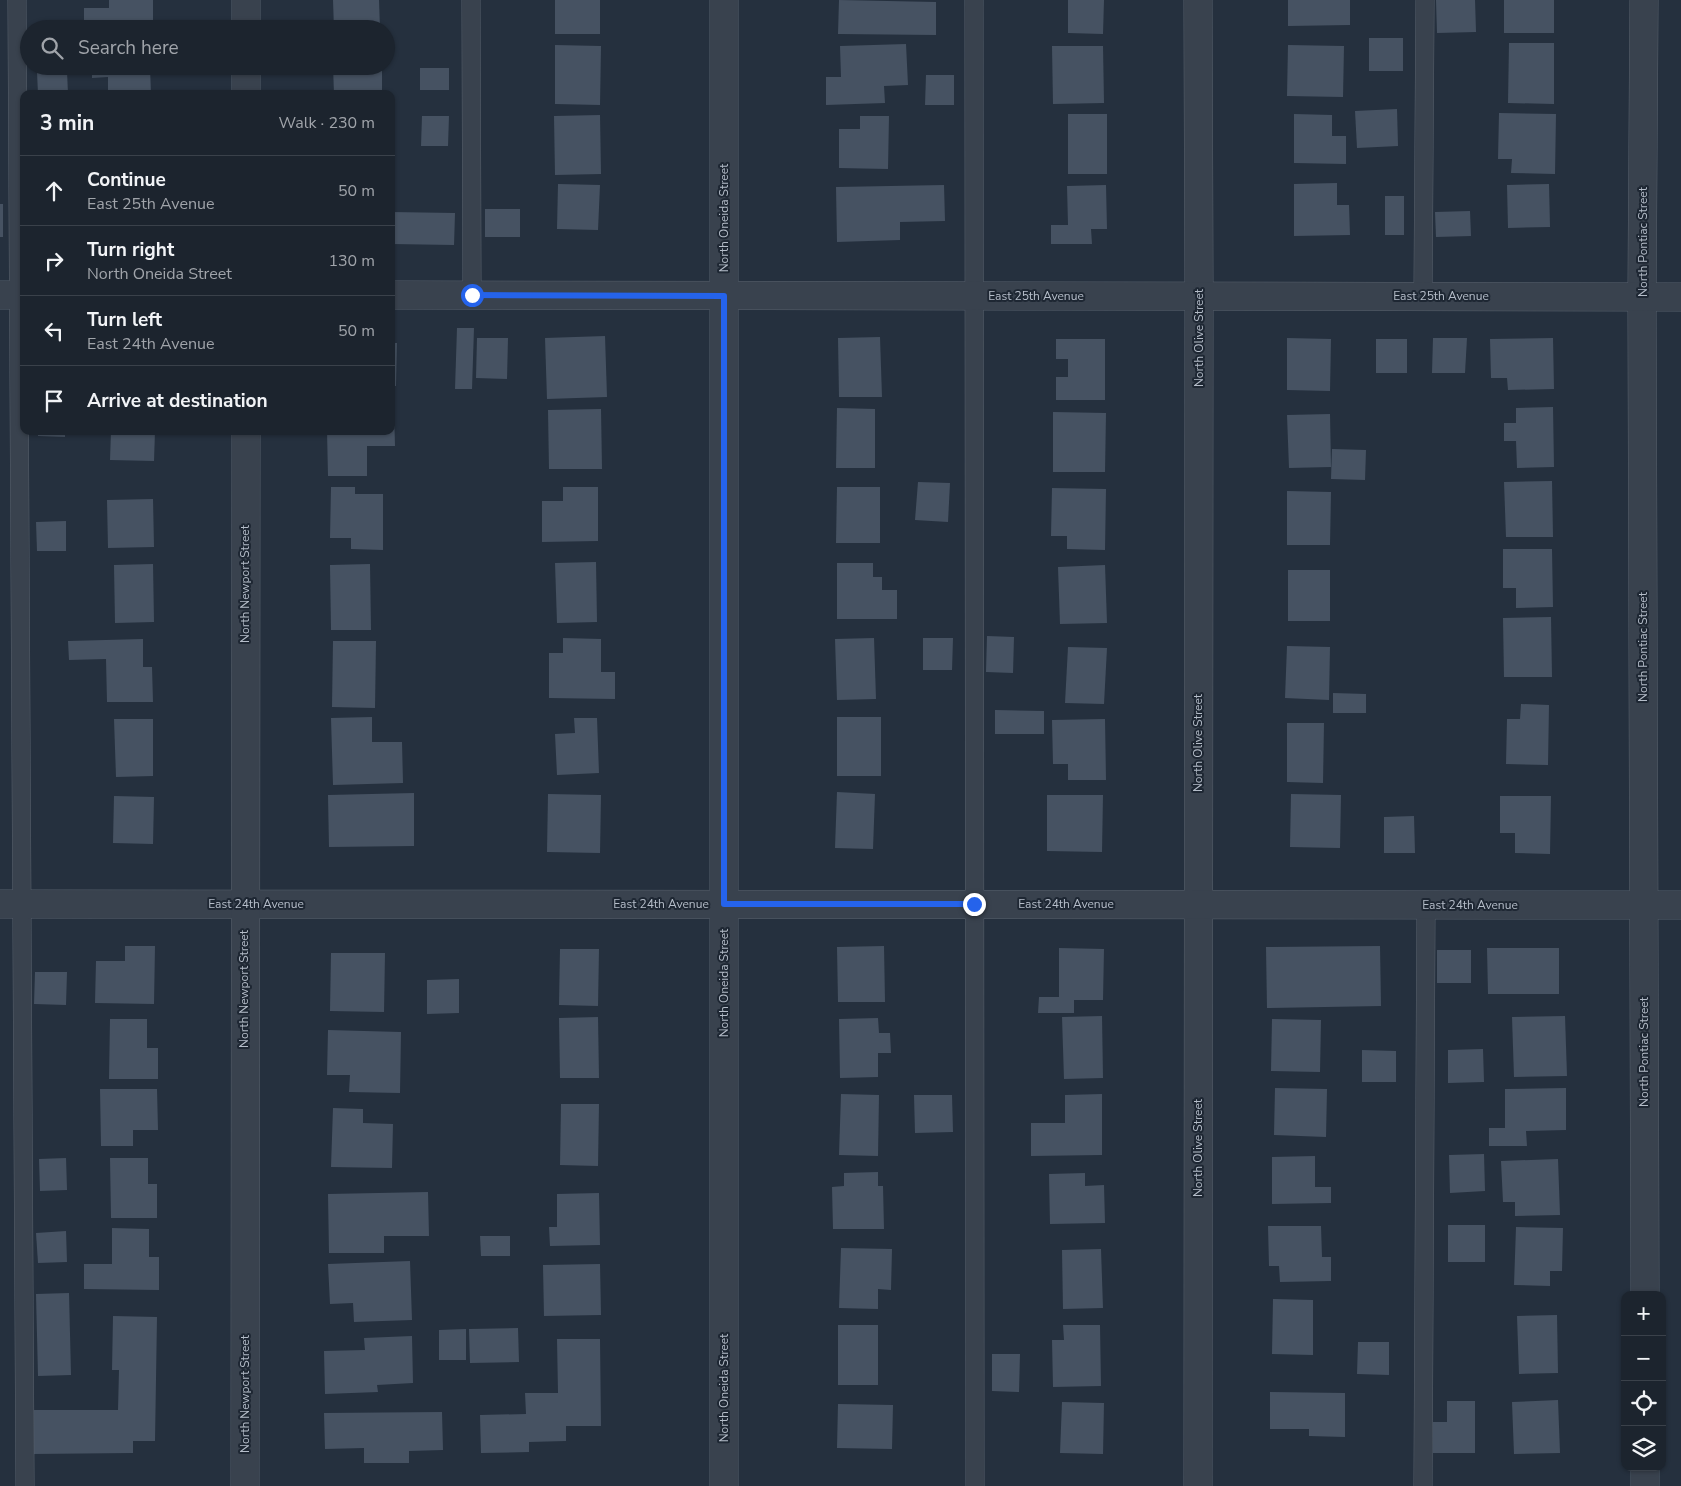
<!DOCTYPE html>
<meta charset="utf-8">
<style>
:root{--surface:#1c242e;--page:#29303a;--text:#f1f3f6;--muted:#a0a4aa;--line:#3a414a}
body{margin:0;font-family:"Nunito Sans",sans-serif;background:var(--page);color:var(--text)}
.controls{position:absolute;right:15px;bottom:15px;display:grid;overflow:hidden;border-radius:10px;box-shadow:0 1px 4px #0004}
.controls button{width:45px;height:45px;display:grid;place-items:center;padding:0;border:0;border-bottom:1px solid var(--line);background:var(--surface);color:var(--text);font:25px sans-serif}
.stop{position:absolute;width:15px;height:15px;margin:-11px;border:4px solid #2563eb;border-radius:50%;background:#fff}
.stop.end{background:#2563eb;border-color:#fff;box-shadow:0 1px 5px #0008}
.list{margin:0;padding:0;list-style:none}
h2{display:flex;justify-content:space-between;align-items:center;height:65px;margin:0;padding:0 20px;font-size:21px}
h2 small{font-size:16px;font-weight:400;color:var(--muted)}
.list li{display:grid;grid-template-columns:32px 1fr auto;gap:15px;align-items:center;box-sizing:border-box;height:70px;padding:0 20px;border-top:1px solid var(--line)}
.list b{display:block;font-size:19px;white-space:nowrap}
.list p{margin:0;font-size:16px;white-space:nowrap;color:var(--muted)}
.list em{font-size:16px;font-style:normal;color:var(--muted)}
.icon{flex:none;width:28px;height:28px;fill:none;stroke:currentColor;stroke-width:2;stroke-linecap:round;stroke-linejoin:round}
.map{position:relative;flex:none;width:1681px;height:1486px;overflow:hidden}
.search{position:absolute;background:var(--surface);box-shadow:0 1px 4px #0004;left:20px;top:20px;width:375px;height:55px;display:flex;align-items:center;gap:12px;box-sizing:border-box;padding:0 18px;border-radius:28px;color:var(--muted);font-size:19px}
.panel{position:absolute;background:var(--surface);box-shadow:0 1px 4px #0004;left:20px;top:90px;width:375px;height:345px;border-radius:10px}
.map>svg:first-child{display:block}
.building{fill:#465262}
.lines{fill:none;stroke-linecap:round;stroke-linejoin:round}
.service-casing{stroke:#57606c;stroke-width:19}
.minor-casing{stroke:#57606c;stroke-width:29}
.tertiary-casing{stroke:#57606c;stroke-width:29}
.service{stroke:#39424e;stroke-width:18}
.minor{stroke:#39424e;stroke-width:28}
.tertiary{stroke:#39424e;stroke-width:28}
.route{stroke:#2563eb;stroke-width:6}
.labels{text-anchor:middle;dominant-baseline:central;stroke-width:4;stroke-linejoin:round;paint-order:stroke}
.street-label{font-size:12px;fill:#b5bdc9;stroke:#1e2733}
</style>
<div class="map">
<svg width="1681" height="1486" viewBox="0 0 1681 1486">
<rect width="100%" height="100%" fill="#25303e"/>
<!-- building -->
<g class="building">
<path d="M109 0H153V29H84V8H109Z"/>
<path d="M333 0H379L380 29H334Z"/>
<rect x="555" y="0" width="45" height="34"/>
<path d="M839 0 936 2V35L838 34Z"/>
<path d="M1068 0H1104L1103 34 1068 33Z"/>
<path d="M1288 0H1350V25L1288 26Z"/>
<path d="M1436 0H1475L1476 32 1437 33Z"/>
<rect x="1504" y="0" width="50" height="33"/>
<rect x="1369" y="38" width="34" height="33"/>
<path d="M1509 43H1554V104L1508 103Z"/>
<path d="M906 44 908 85 884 86 885 103 826 105V77H841L840 46Z"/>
<path d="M555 45 601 46 600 105 555 104Z"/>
<path d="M1288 45 1344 46 1343 97 1287 96Z"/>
<path d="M1052 46H1103L1104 103 1053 104Z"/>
<path d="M92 66H150L151 94H108V77L92 78Z"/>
<path d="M333 66H382V94H334Z"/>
<rect x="420" y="68" width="29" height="22"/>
<path d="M67 71 68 94H38L37 72Z"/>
<path d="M926 75H954V105H925Z"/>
<path d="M1397 109 1398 146 1357 148 1355 111Z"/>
<path d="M1499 113 1556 114 1555 174 1511 173 1512 159H1498Z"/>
<rect x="1068" y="114" width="39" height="60"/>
<path d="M1294 114 1332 115V136H1346V164L1294 163Z"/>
<path d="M600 115 601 174 555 175 554 116Z"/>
<path d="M422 116H449L448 146H421Z"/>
<path d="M860 116H889L888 169 839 168V129H860Z"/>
<path d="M1337 183V205H1349L1350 235 1294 236V184Z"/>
<path d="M558 184 600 185 598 230 557 229Z"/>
<path d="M1549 184 1550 227 1508 228 1507 185Z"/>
<path d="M944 185 945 221 900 222V240L837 242 836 187Z"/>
<path d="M1106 185 1107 229H1091L1092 244H1051V225H1068L1067 186Z"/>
<rect x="1385" y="196" width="19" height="39"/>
<rect x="0" y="204" width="3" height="33"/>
<rect x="485" y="209" width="35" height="28"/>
<path d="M1470 211 1471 236 1436 237 1435 212Z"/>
<path d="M391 212 455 213 454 245 391 244Z"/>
<path d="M457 328H474L472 389H455Z"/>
<path d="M605 336 607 397 547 399 545 338Z"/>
<path d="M880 337 882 397H839L838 338Z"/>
<path d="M477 338H508L507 379 476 378Z"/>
<path d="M1287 338 1331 339 1330 391 1287 390Z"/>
<path d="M1433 338H1467L1465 373H1432Z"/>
<path d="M1553 338 1554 389 1508 390 1507 378H1491L1490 339Z"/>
<path d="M1056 339H1105V400H1056V377H1068V359H1056Z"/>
<rect x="1376" y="339" width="31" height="34"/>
<path d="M391 343H397L396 386H391Z"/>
<path d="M1553 407 1554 467 1517 468 1516 441H1504V423H1516V408Z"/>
<path d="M837 408 875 409V468H836Z"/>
<path d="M391 409H394L395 446H367V476H328L327 431H391Z"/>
<path d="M601 409 602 469H549L548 410Z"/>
<path d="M1053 412 1106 413 1105 472H1053Z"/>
<path d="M1330 414 1331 467 1289 468 1287 415Z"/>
<path d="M38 431H65V437L38 436Z"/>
<path d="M111 431H155L154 461 110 460Z"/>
<path d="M1332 449 1366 450 1365 480 1331 479Z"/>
<path d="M1552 481 1553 537H1506L1504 482Z"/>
<path d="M918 482 950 483 948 522 915 520Z"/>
<path d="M331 487H355V494H383V550L351 549V538H330Z"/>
<path d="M563 487H598V541L542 542V501H563Z"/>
<path d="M837 487H880V543H836Z"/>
<path d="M1052 488 1106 489 1105 550 1067 549V536H1051Z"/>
<path d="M1287 491 1331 492 1330 545H1287Z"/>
<path d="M153 499 154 547 108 548 107 500Z"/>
<path d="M66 521V551H37L36 522Z"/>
<path d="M1503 549H1552L1553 607 1516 608V588H1503Z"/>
<path d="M596 562 597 622 557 623 555 563Z"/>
<path d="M837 563H873V577H882V590H897V619H837Z"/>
<path d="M153 564 154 622 115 623 114 565Z"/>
<path d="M370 564 371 630H331L330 565Z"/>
<path d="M1105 565 1107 623 1060 624 1058 567Z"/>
<rect x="1288" y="570" width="42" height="51"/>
<path d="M1551 617 1552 677H1504L1503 618Z"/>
<path d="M987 636 1014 637 1013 673 986 672Z"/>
<path d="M563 638 601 639V672H615V699L549 698V653H563Z"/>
<path d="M874 638 876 699 837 700 835 639Z"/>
<path d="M923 638H953L952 670H923Z"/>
<path d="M143 639V667H152L153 702H107L106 659 69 660 68 641Z"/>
<path d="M333 641H376L375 708 332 707Z"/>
<path d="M1287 646 1330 647 1329 700 1285 698Z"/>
<path d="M1068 647 1107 648 1104 704 1065 703Z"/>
<path d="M1333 693 1366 694V713H1333Z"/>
<path d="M1521 704 1549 705 1548 765 1506 764 1507 719H1520Z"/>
<path d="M995 710 1044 711V734H995Z"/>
<path d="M372 717V742H402L403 783 333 785 331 718Z"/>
<rect x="837" y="717" width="44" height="59"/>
<path d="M574 718H597L599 773 557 775 555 734 575 733Z"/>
<path d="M114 719H153V776L116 777Z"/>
<path d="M1105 719 1106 780H1068V764H1053L1052 720Z"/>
<path d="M1287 723H1324L1323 783 1287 782Z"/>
<path d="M837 792 875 794 873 849 835 848Z"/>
<path d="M414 793V846L329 847 328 795Z"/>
<path d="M548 794 601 795 600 853 547 852Z"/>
<path d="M1291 794 1341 795 1340 848 1290 847Z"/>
<path d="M1047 795H1103L1102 852 1047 851Z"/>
<path d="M114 796 154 797 153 844 113 843Z"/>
<path d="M1500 796H1551L1550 854 1515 853V833H1500Z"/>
<path d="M1414 816 1415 853H1384V817Z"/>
<path d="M125 946H155L154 1004 95 1003 96 961H125Z"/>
<path d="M884 946 885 1002H838L837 947Z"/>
<path d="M1380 946 1381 1006 1267 1008 1266 947Z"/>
<path d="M1059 948 1104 949 1103 1000H1074V1013H1038L1039 997H1059Z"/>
<path d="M1487 948H1559V994H1488Z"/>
<path d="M560 949H599L598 1006 559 1005Z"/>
<rect x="1437" y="950" width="34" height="33"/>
<path d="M331 953H385L384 1012 330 1011Z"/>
<path d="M35 972H67L66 1005 34 1004Z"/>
<path d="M459 979V1013L427 1014V980Z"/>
<path d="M1102 1016 1103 1078 1064 1079 1062 1017Z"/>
<path d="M1565 1016 1567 1076 1514 1077 1512 1017Z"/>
<path d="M598 1017 599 1078H560L559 1018Z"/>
<path d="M878 1018 879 1033H890L891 1053H878V1077L840 1078 839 1019Z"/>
<path d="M110 1019H147V1048H158V1079H109Z"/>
<path d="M1272 1019 1321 1020 1320 1072 1271 1071Z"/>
<path d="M328 1030 401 1032 400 1093 349 1092 350 1075H327Z"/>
<path d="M1483 1049 1484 1082 1448 1083V1050Z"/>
<path d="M1362 1050 1396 1051V1082H1362Z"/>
<path d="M1275 1088 1327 1089 1326 1137 1274 1135Z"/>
<path d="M1566 1088V1130L1526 1131 1527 1146H1489V1128H1505V1089Z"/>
<path d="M100 1089H157L158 1130H133V1146H101Z"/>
<path d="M841 1094 879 1095 878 1156 839 1155Z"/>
<path d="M1102 1094V1155L1031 1156V1123H1065V1095Z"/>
<path d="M914 1095H952L953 1132 915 1133Z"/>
<path d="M561 1104H599L598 1166 560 1165Z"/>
<path d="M333 1108 363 1109V1123L393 1124 392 1168 331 1167Z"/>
<path d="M1484 1154 1485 1191 1450 1193 1449 1155Z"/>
<path d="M1315 1156V1187H1331V1203L1272 1204V1157Z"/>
<path d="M66 1158 67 1190 40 1191 39 1159Z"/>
<path d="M110 1158H148V1184H157V1218H111Z"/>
<path d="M1558 1159 1560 1215 1515 1216V1202H1503L1501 1161Z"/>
<path d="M878 1172V1186H883L884 1229H833L832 1187 844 1186V1173Z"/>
<path d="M1085 1173V1186L1104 1185 1105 1223 1050 1224 1049 1174Z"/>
<path d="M428 1192 429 1236H384V1253H329L328 1194Z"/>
<path d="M599 1193 600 1245 550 1246 549 1227H557V1194Z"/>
<rect x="1448" y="1225" width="37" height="37"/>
<path d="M1268 1226H1321L1322 1257H1331V1281L1280 1282 1279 1266H1269Z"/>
<path d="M1516 1227 1563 1228 1562 1271H1550V1286L1514 1285Z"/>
<path d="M112 1228 149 1229V1257H159V1290L84 1289V1264H112Z"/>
<path d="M66 1231 67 1262 38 1263 36 1233Z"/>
<path d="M480 1236H510V1256H481Z"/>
<path d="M841 1248 892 1249 891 1290 878 1289V1309L839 1308Z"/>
<path d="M1101 1249 1103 1308 1063 1309 1062 1250Z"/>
<path d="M410 1261 412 1320 354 1322 353 1303 330 1304 328 1264Z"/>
<path d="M600 1264 601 1315 544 1316 543 1265Z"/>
<path d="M69 1293 71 1375 38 1376 36 1294Z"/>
<path d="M1273 1299 1313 1300V1355L1272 1354Z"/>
<path d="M1557 1315 1558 1373 1519 1374 1517 1316Z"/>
<path d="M113 1316 157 1317 155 1441H133V1453L31 1454 32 1410H118L119 1370H112Z"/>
<rect x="838" y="1325" width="40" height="60"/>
<path d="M1063 1325H1100L1101 1386 1053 1387 1052 1340H1064Z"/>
<path d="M518 1328 519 1362 470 1363 469 1329Z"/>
<path d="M466 1329V1360H439V1330Z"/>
<path d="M412 1336 413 1383 377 1385 378 1392 325 1394 324 1351 365 1350 364 1338Z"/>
<path d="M557 1339H600L601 1426H566V1441L529 1442V1452L481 1453 480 1415 526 1414 525 1393H558Z"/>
<path d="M1358 1342H1389V1375L1357 1374Z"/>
<path d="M992 1354H1020L1019 1392 992 1391Z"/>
<path d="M1270 1392 1345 1393V1437L1309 1436V1429H1270Z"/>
<path d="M1558 1400 1560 1453 1514 1454 1512 1402Z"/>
<path d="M1447 1401H1475V1453H1433V1422H1447Z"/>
<path d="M1062 1402 1104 1403 1103 1454 1060 1453Z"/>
<path d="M838 1404 893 1405 892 1449 837 1448Z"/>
<path d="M442 1412 443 1450 409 1451V1463H364V1448L325 1449 324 1413Z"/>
</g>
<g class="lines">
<!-- service casing -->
<g class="service-casing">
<g id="service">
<path d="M17 0 25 1486"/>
<path d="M471 0 472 295"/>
<path d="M974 0 975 1486"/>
<path d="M1423 296 1425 0"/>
<path d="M1423 1486 1426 905"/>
</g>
</g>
<!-- minor casing -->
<g class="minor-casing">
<g id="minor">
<path d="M1198 0 1199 296 1198 1486"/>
<path d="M1644 0 1642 297 1645 1295"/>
<path d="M246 29V0"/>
<path d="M246 94V66"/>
<path d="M0 295H24"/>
<path d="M391 295 1681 297"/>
<path d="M0 904 1681 905"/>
<path d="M245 1486 246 431"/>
<path d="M1645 1486V1467"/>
</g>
</g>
<!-- tertiary casing -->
<g class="tertiary-casing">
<path id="tertiary" d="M724 0V1486"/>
</g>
<!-- service -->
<use href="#service" class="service"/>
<!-- minor -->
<use href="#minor" class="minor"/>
<!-- tertiary -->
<use href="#tertiary" class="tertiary"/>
</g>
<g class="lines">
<!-- route -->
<path class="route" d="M472 295 724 296V904H974"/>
</g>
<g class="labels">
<!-- street labels -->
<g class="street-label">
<text transform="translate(724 218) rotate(-90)">North Oneida Street</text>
<text transform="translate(1643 242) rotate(-90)">North Pontiac Street</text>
<text x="1036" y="296">East 25th Avenue</text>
<text x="1441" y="296">East 25th Avenue</text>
<text transform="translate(1199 338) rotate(-90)">North Olive Street</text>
<text transform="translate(245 584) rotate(-90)">North Newport Street</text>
<text transform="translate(1643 647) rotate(-90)">North Pontiac Street</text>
<text transform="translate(1198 743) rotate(-90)">North Olive Street</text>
<text x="256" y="904">East 24th Avenue</text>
<text x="661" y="904">East 24th Avenue</text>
<text x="1066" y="904">East 24th Avenue</text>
<text x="1470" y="905">East 24th Avenue</text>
<text transform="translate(724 983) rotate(-90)">North Oneida Street</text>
<text transform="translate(244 989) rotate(-90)">North Newport Street</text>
<text transform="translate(1644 1052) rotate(-90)">North Pontiac Street</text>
<text transform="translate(1198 1148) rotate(-90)">North Olive Street</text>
<text transform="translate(724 1388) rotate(-90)">North Oneida Street</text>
<text transform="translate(245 1394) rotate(-90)">North Newport Street</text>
</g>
</g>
</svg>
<div class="controls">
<button>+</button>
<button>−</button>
<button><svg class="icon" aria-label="locate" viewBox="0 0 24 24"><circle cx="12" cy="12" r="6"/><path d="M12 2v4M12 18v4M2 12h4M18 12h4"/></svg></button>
<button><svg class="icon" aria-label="layers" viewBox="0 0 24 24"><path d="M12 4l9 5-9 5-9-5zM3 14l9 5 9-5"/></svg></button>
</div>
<div class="stop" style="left:472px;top:295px"></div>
<div class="stop end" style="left:974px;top:904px"></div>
<div class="search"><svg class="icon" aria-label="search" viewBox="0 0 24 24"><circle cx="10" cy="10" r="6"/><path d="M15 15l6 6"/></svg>Search here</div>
<section class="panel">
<h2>3 min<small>Walk · 230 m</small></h2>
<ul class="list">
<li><svg class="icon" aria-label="ahead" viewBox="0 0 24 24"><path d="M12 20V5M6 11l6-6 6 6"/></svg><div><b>Continue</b><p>East 25th Avenue</p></div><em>50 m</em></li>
<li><svg class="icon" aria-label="right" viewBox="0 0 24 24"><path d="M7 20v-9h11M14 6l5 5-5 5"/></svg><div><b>Turn right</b><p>North Oneida Street</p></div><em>130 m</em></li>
<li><svg class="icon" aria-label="left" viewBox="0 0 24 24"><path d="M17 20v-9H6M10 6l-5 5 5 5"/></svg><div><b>Turn left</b><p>East 24th Avenue</p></div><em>50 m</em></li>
<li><svg class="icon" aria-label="arrive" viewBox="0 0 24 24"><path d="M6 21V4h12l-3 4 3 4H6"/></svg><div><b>Arrive at destination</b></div></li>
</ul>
</section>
</div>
